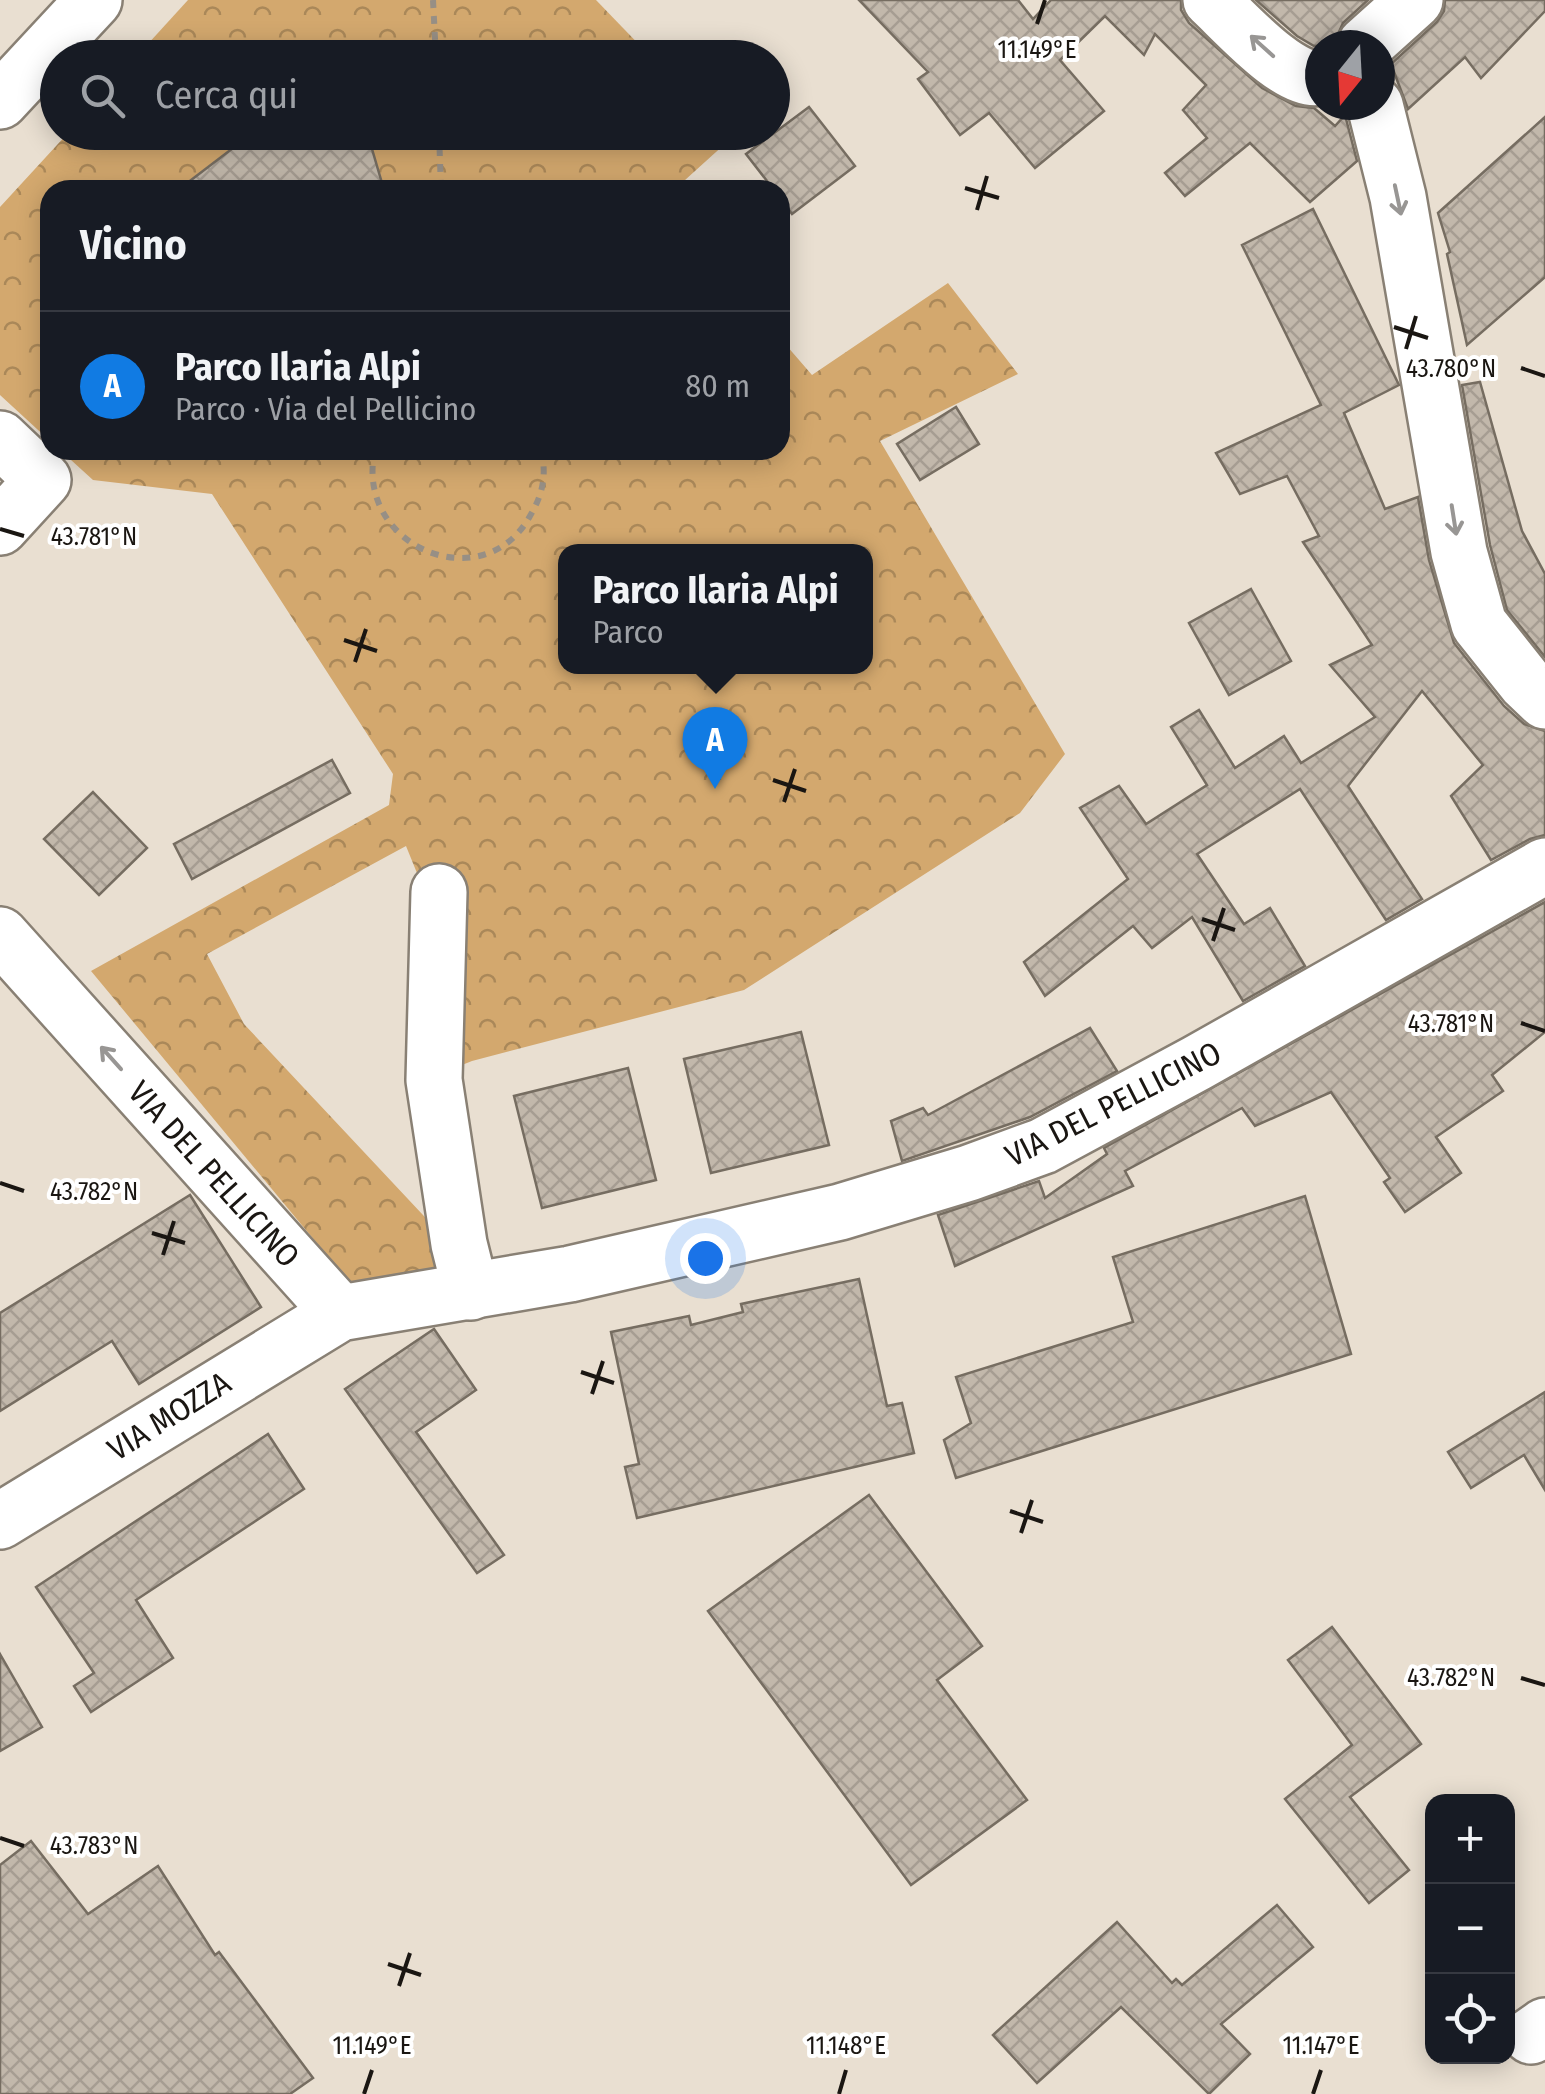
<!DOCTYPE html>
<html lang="it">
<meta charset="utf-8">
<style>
:root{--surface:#171b24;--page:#242831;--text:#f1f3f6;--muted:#9ea1a6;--line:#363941;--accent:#117be3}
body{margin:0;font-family:"Fira Sans Condensed",sans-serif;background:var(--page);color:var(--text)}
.controls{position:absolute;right:30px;bottom:30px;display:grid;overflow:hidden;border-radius:20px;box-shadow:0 5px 25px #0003}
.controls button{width:90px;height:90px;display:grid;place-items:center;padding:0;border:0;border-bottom:2px solid var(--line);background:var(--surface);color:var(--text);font:50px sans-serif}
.compass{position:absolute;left:1305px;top:30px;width:90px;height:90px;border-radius:50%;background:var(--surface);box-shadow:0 5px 25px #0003;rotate:198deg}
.you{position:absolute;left:705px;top:1258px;width:35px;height:35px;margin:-25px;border:8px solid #fff;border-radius:50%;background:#1a73e8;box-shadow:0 0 0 15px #1a73e833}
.badge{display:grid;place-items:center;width:65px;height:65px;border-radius:50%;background:var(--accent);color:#fff;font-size:32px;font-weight:700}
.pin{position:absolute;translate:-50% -82px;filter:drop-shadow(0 2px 5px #0008)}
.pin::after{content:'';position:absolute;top:52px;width:35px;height:30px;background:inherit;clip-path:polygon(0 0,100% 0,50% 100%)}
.popup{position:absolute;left:558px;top:544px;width:315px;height:130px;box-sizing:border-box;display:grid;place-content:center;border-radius:20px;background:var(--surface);filter:drop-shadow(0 2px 8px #0005);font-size:32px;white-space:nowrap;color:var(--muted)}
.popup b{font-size:38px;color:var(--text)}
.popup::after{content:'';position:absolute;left:50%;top:100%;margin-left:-20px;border:20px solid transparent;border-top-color:var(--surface)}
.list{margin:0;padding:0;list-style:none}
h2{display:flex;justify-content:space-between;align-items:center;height:130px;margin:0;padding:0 40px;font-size:42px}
h2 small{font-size:32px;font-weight:400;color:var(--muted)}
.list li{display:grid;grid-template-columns:65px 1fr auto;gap:30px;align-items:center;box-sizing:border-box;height:150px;padding:0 40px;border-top:2px solid var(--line)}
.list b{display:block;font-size:38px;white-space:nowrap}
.list p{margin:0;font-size:32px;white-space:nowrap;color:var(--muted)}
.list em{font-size:32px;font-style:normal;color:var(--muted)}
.icon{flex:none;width:55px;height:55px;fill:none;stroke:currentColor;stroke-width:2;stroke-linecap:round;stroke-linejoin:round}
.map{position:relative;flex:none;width:1545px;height:2094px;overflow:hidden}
.search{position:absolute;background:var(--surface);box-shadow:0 5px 25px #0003;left:40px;top:40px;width:750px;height:110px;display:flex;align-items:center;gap:25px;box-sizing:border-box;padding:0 35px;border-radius:55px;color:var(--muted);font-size:38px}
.panel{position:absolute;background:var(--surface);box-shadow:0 5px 25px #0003;left:40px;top:180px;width:750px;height:280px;border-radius:30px}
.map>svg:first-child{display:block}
.forest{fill:url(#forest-crowns);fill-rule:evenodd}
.building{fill:url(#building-cross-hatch);stroke:#766d61;stroke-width:2.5}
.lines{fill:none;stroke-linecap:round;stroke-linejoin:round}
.minor-casing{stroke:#898074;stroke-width:60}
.path{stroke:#978f85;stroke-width:6;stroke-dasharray:8 8;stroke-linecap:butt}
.minor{stroke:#fff;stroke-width:55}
.oneway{stroke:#989694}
.ticks{fill:none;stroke:#1a1612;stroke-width:4}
.labels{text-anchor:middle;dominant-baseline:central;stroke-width:8;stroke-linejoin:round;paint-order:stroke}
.street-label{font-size:32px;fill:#1a1612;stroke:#fff}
.ticks-label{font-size:25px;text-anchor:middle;fill:#1a1612;stroke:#fff;stroke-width:8;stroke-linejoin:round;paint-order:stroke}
</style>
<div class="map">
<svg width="1545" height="2094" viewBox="0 0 1545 2094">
<defs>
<pattern id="forest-crowns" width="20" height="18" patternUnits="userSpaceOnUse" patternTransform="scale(2.5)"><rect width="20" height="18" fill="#d3a86e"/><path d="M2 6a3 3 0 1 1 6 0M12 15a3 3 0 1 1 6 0" fill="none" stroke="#aa8859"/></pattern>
<pattern id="building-cross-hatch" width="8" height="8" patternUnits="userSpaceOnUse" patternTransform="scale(2.5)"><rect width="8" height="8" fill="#c2b8ab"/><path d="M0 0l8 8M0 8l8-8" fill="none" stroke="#a69d92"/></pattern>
</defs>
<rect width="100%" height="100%" fill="#e9dfd1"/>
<!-- forest -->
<g class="forest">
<path d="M188 0H596L651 57H136Z"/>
<path d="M68 133H737L674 190H50V441L0 395V207Z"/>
<path d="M948 283 1018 374 880 441 1065 754 1020 813 744 990 472 1061 442 1073 419 878 406 846 207 954 244 1024 438 1231 443 1271 349 1282 91 971 389 805 393 774 212 494 93 480 60 450H780V338L812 375ZM565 552H865V666H565Z"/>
</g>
<!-- building -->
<g class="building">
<path d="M859 0H1018L1033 19 1051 0H1181V10L1189 23 1262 88 1296 106 1314 108 1335 126 1345 115 1357 161 1310 202 1250 143 1185 196 1165 173 1207 138 1183 110 1206 85 1155 34 1144 55 1105 16 1060 60 1104 111 1035 168 989 113 960 135 918 79 928 72Z"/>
<path d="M1256 0H1368L1343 23 1335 41 1330 45 1314 46 1297 36Z"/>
<path d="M1445 0H1545V11L1481 78 1465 57 1408 109 1391 64 1437 22 1444 11Z"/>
<path d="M809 107 855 166 792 214 780 198V190H774L746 154Z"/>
<path d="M1545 117V277L1467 345 1447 254 1450 252 1438 213Z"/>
<path d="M254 132H367L384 190H178Z"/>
<path d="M1313 209 1399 385 1344 413 1385 509 1418 497 1429 560 1454 643 1504 706 1524 724 1545 731V835L1530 839 1491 860 1451 796 1483 765 1422 691 1348 786 1422 899 1386 920 1300 789 1197 854 1244 924 1270 908 1305 966 1243 1001 1192 917 1152 948 1133 926 1045 996 1024 962 1128 879 1080 808 1119 786 1146 824 1207 785 1171 727 1199 710 1235 768 1284 736 1301 763 1375 717 1330 665 1372 645 1303 542 1319 536 1287 476 1240 494 1216 453 1321 405 1242 245Z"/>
<path d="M1480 382 1522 531 1545 574V657L1507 610 1490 545 1462 385Z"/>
<path d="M956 407 979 444 920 480 897 444Z"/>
<path d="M1251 589 1291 661 1229 695 1189 623Z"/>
<path d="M332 760 350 793 192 879 174 844Z"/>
<path d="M93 792 147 848 99 895 44 839Z"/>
<path d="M1545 902V1032L1492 1075 1503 1091 1436 1137 1461 1173 1405 1212 1384 1182 1390 1178 1331 1092 1255 1126 1242 1108 1125 1171 1133 1186 955 1266 938 1215 1039 1181 1045 1198 1107 1154 1104 1148Z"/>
<path d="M1090 1028 1117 1071 1030 1117 902 1161 891 1121 923 1108 928 1115Z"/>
<path d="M801 1032 829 1145 711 1173 684 1059Z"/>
<path d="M628 1068 656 1180 542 1208 514 1096Z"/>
<path d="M190 1195 261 1307 139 1384 112 1341 0 1411V1313Z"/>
<path d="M1305 1196 1351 1354 956 1478 944 1440 971 1423 956 1377 1133 1322 1113 1257Z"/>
<path d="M859 1279 887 1406 902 1403 914 1453 637 1518 625 1467 639 1464 611 1332 689 1316 691 1325 743 1312 741 1304Z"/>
<path d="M434 1329 476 1390 416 1432 504 1555 477 1573 345 1389Z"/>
<path d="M1545 1392V1490L1524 1455 1471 1488 1448 1452Z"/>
<path d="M268 1434 304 1489 136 1600 173 1658 91 1712 74 1686 94 1673 36 1587Z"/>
<path d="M869 1495 982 1646 937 1680 1027 1800 911 1885 708 1611Z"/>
<path d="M1332 1627 1421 1744 1350 1797 1409 1870 1369 1903 1285 1799 1352 1745 1288 1660Z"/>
<path d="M0 1654 42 1727 0 1751Z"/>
<path d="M31 1841 88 1914 158 1866 215 1955 219 1952 313 2078 290 2094H0V1865Z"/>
<path d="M1277 1905 1313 1947 1221 2024 1250 2054 1209 2094 1121 2007 1037 2083 993 2035 1117 1922 1172 1983 1176 1979 1182 1985Z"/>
</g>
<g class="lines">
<!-- minor casing -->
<g class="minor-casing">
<g id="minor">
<path d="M1211 0C1233 20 1291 86 1320 77"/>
<path d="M1365 45 1415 0"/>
<path d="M0 101 94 0"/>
<path d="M1375 105 1398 197 1459 552 1479 624 1526 683 1545 701"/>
<path d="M0 439 43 480 0 527"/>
<path d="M439 892 434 1080 459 1244 471 1292"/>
<path d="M0 935 340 1313"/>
<path d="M0 1521 340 1313 570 1274 840 1212 969 1173 1043 1146 1197 1063 1545 866"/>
<path d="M1531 2036 1545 2026"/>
</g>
</g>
<!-- path -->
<g class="path">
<path d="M433 0 436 58"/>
<path d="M439 132 441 190"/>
<path d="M375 450C353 546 483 601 530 516 543 494 547 475 541 450"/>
</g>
<!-- minor -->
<use href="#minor" class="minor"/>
</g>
<!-- one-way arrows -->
<defs><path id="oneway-shaft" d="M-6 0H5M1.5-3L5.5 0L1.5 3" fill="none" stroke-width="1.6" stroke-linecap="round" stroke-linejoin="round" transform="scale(2.5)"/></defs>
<g class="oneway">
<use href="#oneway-shaft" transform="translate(1262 46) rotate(-138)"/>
<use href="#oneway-shaft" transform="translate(1398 200) rotate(78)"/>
<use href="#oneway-shaft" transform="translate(1454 520) rotate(81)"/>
<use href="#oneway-shaft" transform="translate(111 1058) rotate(-132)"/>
</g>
<!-- ticks -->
<path class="ticks" d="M1037 24 1045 0M965 188 999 198M977 210 987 176M1394 327 1428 338M1406 349 1416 316M1521 368 1545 376M0 529 24 536M344 640 377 651M355 662 366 629M773 780 806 791M784 802 795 769M1202 919 1235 930M1213 941 1224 908M1521 1023 1545 1031M0 1183 24 1191M152 1233 185 1243M163 1255 174 1221M581 1372 614 1383M592 1394 603 1361M1010 1511 1043 1522M1021 1533 1032 1500M1521 1678 1545 1685M0 1838 24 1846M388 1964 421 1975M399 1986 410 1953M364 2094 372 2070M839 2094 846 2070M1313 2094 1321 2070"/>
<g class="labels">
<!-- street labels -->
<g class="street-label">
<text transform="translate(1113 1104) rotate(-27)">VIA DEL PELLICINO</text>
<text transform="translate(214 1174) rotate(48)">VIA DEL PELLICINO</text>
<text transform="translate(169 1416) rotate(-32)">VIA MOZZA</text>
</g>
</g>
<g class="ticks-label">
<text x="1037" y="58">11.149°E</text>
<text x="1451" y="377">43.780°N</text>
<text x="94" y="545">43.781°N</text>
<text x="1451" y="1032">43.781°N</text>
<text x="94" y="1200">43.782°N</text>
<text x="1451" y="1686">43.782°N</text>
<text x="94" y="1854">43.783°N</text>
<text x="372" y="2054">11.149°E</text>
<text x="846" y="2054">11.148°E</text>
<text x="1321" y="2054">11.147°E</text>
</g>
</svg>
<div class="controls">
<button>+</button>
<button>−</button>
<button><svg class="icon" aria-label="locate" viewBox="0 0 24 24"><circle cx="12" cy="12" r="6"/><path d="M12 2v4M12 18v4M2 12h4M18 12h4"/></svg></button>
</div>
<svg class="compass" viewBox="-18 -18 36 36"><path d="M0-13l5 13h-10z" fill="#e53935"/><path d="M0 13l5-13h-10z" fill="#9ea1a6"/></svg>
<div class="you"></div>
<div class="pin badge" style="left:715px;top:789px">A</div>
<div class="popup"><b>Parco Ilaria Alpi</b>Parco</div>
<div class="search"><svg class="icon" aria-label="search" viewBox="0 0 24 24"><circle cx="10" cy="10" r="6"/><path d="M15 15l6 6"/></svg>Cerca qui</div>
<section class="panel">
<h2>Vicino<small></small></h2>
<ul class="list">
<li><span class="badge">A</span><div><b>Parco Ilaria Alpi</b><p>Parco · Via del Pellicino</p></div><em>80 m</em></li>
</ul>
</section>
</div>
